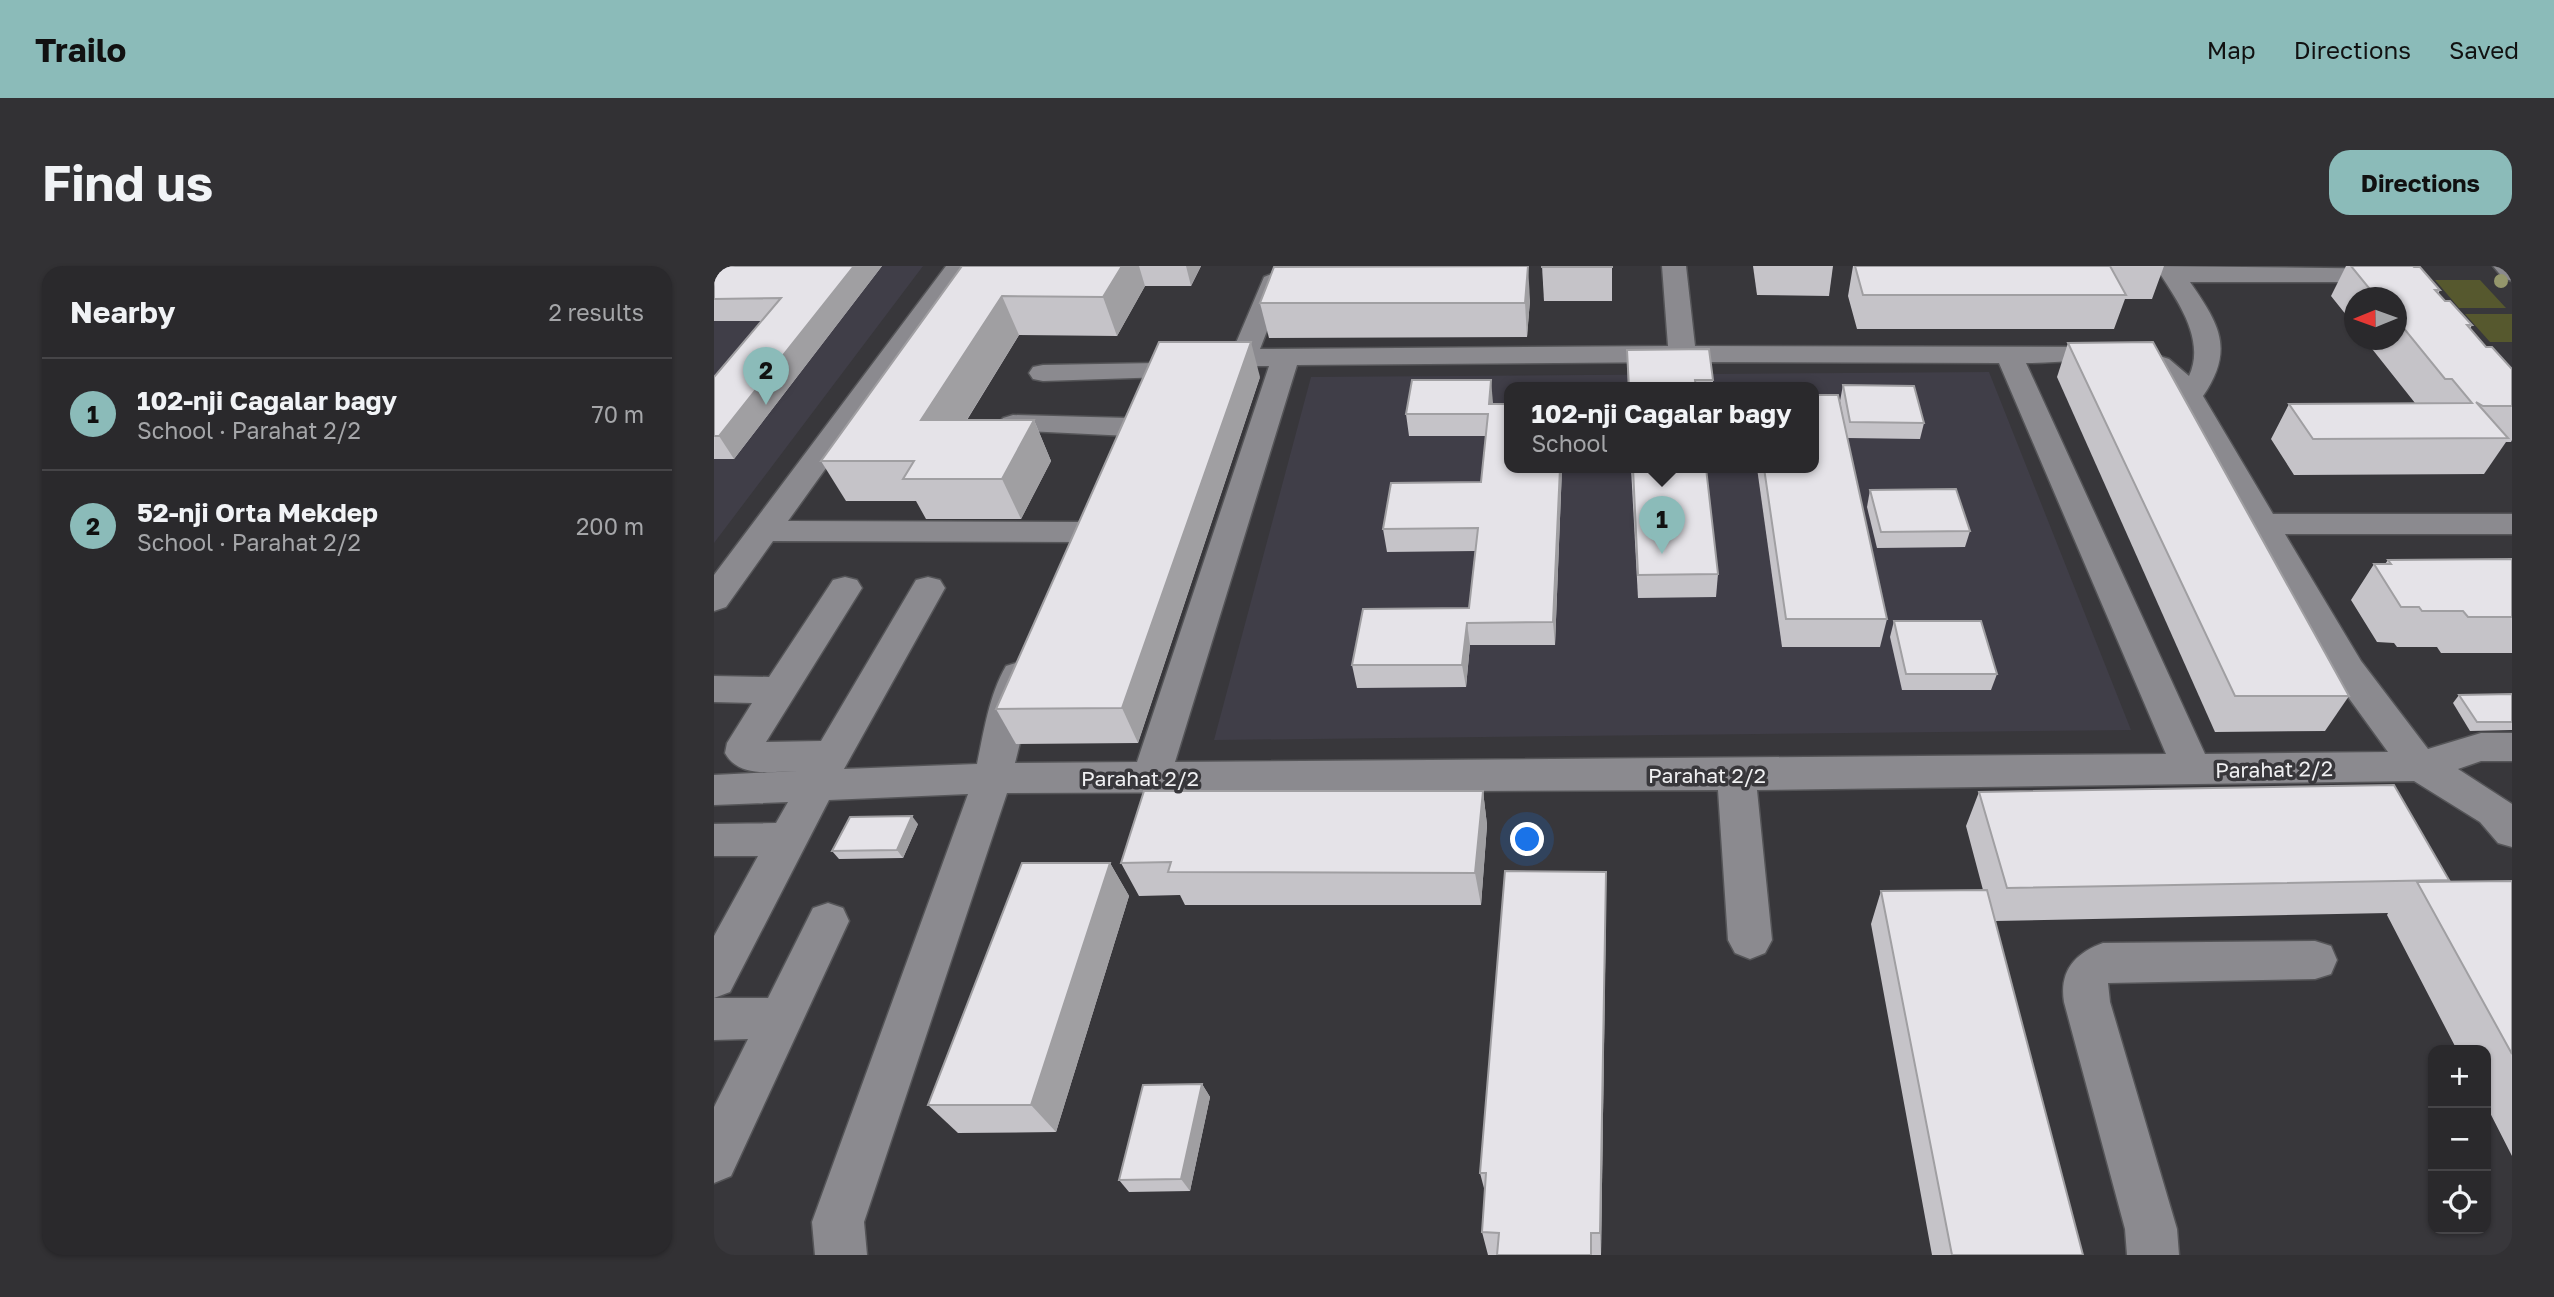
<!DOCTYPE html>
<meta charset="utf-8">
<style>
:root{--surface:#2a292c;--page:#323134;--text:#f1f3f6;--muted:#a5a6a9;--line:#464548;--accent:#8bbbb9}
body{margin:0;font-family:"Golos Text",sans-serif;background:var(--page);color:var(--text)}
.controls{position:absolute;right:21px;bottom:21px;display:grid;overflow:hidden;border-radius:14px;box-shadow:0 2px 5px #0004}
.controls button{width:63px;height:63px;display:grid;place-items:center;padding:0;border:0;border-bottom:2px solid var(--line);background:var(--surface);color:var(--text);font:35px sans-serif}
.compass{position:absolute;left:1630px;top:21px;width:63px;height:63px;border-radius:50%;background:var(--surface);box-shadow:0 2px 5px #0004;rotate:269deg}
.you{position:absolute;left:814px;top:574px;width:24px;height:24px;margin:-18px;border:5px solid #fff;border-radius:50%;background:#1a73e8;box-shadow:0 0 0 10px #1a73e833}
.badge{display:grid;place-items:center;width:46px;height:46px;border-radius:50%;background:var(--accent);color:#111;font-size:23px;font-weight:700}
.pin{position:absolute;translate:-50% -58px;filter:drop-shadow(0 2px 4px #0008)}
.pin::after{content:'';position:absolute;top:37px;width:24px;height:21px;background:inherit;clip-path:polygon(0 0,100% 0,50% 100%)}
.popup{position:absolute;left:790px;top:116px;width:315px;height:91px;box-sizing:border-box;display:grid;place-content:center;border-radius:14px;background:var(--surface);filter:drop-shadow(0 2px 5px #0005);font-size:23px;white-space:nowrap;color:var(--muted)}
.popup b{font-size:26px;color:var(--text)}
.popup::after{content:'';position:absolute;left:50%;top:100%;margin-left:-14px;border:14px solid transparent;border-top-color:var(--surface)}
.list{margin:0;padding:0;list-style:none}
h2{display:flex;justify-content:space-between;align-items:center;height:91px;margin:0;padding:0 28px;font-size:30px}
h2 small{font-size:23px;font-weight:400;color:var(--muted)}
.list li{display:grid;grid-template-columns:46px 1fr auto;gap:21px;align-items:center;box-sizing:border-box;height:112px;padding:0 28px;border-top:2px solid var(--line)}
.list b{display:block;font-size:26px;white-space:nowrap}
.list p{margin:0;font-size:23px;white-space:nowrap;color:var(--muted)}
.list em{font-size:23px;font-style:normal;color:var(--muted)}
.icon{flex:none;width:38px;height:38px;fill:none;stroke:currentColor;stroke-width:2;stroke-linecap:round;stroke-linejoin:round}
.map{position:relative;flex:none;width:1798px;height:989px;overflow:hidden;border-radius:21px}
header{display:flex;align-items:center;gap:42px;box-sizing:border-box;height:98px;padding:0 35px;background:var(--accent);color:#111}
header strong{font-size:33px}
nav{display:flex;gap:38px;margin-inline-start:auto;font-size:24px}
.intro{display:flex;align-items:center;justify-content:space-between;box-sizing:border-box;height:168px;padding:0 42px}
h1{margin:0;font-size:49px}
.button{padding:18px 32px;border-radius:21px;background:var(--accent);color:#111;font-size:24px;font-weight:700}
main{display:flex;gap:42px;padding:0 42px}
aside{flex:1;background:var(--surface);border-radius:21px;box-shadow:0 2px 5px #0004}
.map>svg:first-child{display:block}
.built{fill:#403e48;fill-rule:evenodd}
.green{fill:#56582e}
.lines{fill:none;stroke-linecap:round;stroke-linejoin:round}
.minor-casing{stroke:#555558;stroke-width:3}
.minor{fill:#8b8a8f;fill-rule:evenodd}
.tree{fill:#94966c}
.wall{fill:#c5c3c8}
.shaded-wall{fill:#a09fa2}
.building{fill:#e5e3e8;stroke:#a09fa2;stroke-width:2}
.labels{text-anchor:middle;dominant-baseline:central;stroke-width:7;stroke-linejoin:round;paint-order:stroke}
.street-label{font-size:21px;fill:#f0f0f2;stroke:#38373b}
</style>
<header>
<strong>Trailo</strong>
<nav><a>Map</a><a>Directions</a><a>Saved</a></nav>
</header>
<div class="intro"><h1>Find us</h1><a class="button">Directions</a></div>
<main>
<aside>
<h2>Nearby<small>2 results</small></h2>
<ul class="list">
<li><span class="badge">1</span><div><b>102-nji Cagalar bagy</b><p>School · Parahat 2/2</p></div><em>70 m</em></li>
<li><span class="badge">2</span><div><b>52-nji Orta Mekdep</b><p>School · Parahat 2/2</p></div><em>200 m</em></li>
</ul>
</aside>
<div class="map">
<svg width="1798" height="989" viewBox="0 0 1798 989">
<rect width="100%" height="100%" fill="#38373b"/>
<!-- built -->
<g class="built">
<path d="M0 0H209L0 277Z"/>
<path d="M1275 106 1417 464 500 474 597 111ZM796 122H1100V202H796Z"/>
</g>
<!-- green -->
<g class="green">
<path d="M1721 14H1766L1792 42H1745Z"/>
<path d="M1751 48H1798V76H1776Z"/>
</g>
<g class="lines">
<!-- minor casing -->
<g class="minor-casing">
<g id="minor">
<path d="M232 0H257L74 255 365 256 376 259 381 266 376 273 365 276 59 275 12 341 0 345V309Z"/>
<path d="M578 0 589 2 593 7 589 12 570 21 546 83 954 80 948 0H972L981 80 1418 81 1455 93 1475 110C1493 72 1460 30 1441 0L1688 3 1692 8 1688 13 1679 16H1476C1505 58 1521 83 1489 130L1559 248H1798V268H1571L1647 395 1714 483 1767 467H1798V495H1767L1744 503 1798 538V581L1784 577 1766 556 1700 515 1043 524 1058 674 1051 687 1036 693 1021 687 1014 674 1004 524 293 527 150 956 153 989H101L98 956 254 528 115 534 16 726 0 732V670L44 590H0V558L62 557 74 536 0 539V509L84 505C59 505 25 513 11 487L13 477 38 437 0 436V410L55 411 119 314 131 311 143 314 148 322 52 476 107 475 202 314 214 311 226 314 231 322 130 503 263 498C270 465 275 429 292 400L305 396 318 400 323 409 301 497 423 496 555 100H490L480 98 476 92 480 86 519 84 550 11ZM968 96 1285 97 1452 488 461 496 583 99ZM1312 97C1357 97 1419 84 1453 120L1621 413 1674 486 1491 488Z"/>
<path d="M1779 0H1798V15L1789 12Z"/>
<path d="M442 97 452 99 456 105 452 111 329 115 319 113 315 107 319 101 329 99Z"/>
<path d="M299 149 415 152 425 155 430 161 425 167 415 170 289 164 284 158 289 152Z"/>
<path d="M114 637 129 642 135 655 17 910 0 917V841L34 773 0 774V732H54L99 642Z"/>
<path d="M1601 675 1617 680 1623 694 1617 708 1601 713 1394 717 1396 736 1463 963 1465 989H1413L1411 963 1350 736C1345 705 1361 687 1389 677Z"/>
</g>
</g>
<!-- minor -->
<use href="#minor" class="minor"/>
</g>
<!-- trees -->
<circle class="tree" cx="1787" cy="15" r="7"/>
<!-- wall -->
<g class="wall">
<path d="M0 0H168L20 193H0V111L48 55H0Z"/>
<path d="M248 0H487L477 20H431L403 70 305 69 253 154H320L337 195 307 253H212L202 235H132L107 195Z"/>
<path d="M828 0H898V35H830Z"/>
<path d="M1039 0H1119L1115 30 1043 29Z"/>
<path d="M1139 0H1450L1438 33H1411L1400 63H1143L1134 30Z"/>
<path d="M1632 0H1699L1726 24 1724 28 1731 35 1758 59 1756 63 1772 81 1798 103V174L1797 176H1792L1770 208 1580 209 1557 173 1575 138 1701 137 1651 74H1683V32H1641V60L1617 30Z"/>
<path d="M816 34 813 71 555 72 546 37Z"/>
<path d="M1354 77 1635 430 1611 465 1501 466 1343 111Z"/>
<path d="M913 84 999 114V122H914Z"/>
<path d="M546 111 424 477 302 478 282 443Z"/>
<path d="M1129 119 1210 157 1206 173 1133 172 1126 135Z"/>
<path d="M779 138 796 202H848L841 379H756L752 421 643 422 638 399 755 342 761 285 673 286 669 263 767 216 772 170H695L692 148Z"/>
<path d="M917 202H992L1004 308 1002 331 924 332Z"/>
<path d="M1043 202H1100L1173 353 1166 381H1068Z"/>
<path d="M1156 224 1256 265 1251 281 1163 282 1153 241Z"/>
<path d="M1798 293V387H1727L1723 381H1683L1680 377 1663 376 1637 334 1660 298H1671L1674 294Z"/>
<path d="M1180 355 1283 408 1277 424H1188L1176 371Z"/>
<path d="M1798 428V464L1756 465 1739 437 1745 429Z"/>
<path d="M769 525 773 559 767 639H471L466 629 425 630 407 597Z"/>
<path d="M1265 526 1735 614 1734 616 1798 615V890L1772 839V784H1743L1673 649 1674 647 1281 655 1369 989H1218L1157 658 1167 625 1269 624 1252 560Z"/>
<path d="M204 558 189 592 125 593 118 585Z"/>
<path d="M396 597 415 630 342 866 244 867 214 839Z"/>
<path d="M892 639 887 989H774L768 966 771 926 766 907Z"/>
<path d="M488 818 496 831 476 925 415 926 405 914Z"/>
</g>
<!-- shaded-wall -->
<g class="shaded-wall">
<path d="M140 0H168L20 193 5 170Z"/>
<path d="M408 0H425L431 20 403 70 389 31Z"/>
<path d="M472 0H487L477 20Z"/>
<path d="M814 0 816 34 813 71 811 37Z"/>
<path d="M288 30 305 69 228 194 207 154Z"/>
<path d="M537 76 546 111 424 477 408 442Z"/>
<path d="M777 114 779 137 777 161 775 138Z"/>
<path d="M320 154 337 195 307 253 288 213Z"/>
<path d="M846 202H848L841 379 839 356Z"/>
<path d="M753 357 756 379 752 421 748 399Z"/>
<path d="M769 525 773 559 767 639 761 607Z"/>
<path d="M198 550 204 558 189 592 183 584Z"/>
<path d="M396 597 415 630 342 866 317 839Z"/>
<path d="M892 606V639L887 989 886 967Z"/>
<path d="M488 818 496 831 476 925 467 913Z"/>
</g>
<!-- building -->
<g class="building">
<path d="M0 0H140L5 170H0V111L67 32 0 33Z"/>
<path d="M248 0H408L389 31 288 30 207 154H320L288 213H189L200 195H107Z"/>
<path d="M814 0 811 37H546L560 1Z"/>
<rect x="828" y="0" width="70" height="1"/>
<path d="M1141 0H1396L1412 29H1149Z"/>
<path d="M1637 0H1699L1700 1H1706L1726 24H1721L1731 35H1736L1758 59H1753L1772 81H1778L1798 103V140H1769L1762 136 1794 172 1599 173 1575 138 1758 137 1738 113H1731L1683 54V32H1663Z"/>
<path d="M445 76H537L408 442 282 443Z"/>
<path d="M1439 76 1635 430H1521L1354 77Z"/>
<path d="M995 83 999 114H981L982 122H915L913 84Z"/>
<path d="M698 114H777L775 138H796V202H846L839 356 753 357 748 399H638L649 343 755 342 764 262 669 263 677 217 767 216 774 148H692Z"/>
<path d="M1129 119 1200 120 1210 157 1136 156Z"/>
<path d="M1100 129H1124L1173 353H1072L1050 202H1100Z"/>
<path d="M919 202H992L1004 308 924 309Z"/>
<path d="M1242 223 1256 265 1167 266 1156 224Z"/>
<path d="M1798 293V351H1754L1749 345H1708L1705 341H1687L1660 298H1677L1674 294Z"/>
<path d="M1180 355H1267L1283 408H1192Z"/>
<path d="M1798 428V456H1763L1745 429Z"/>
<path d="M1680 519 1735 614 1293 622 1265 526Z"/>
<path d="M430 525H769L761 607 454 606 457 596 407 597Z"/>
<path d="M198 550 183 584 118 585 136 551Z"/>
<path d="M308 597H396L317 839H214Z"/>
<path d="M791 605 892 606 886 967H877V989H783L785 967 768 966 772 907H766Z"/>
<path d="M1798 615V788L1703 616Z"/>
<path d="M1273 624 1369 989H1238L1167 625Z"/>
<path d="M488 818 467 913 405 914 429 819Z"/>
</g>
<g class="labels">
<!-- street labels -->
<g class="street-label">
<text transform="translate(1560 503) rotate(-1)">Parahat 2/2</text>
<text x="993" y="509">Parahat 2/2</text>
<text x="426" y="512">Parahat 2/2</text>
</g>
</g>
</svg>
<div class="controls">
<button>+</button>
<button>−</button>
<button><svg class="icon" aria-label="locate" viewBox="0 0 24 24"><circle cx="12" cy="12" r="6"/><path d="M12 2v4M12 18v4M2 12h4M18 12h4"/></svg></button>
</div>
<svg class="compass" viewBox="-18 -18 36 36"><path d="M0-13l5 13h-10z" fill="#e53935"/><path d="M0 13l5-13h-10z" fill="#a5a6a9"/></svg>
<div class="you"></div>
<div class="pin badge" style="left:948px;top:288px">1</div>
<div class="popup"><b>102-nji Cagalar bagy</b>School</div>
<div class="pin badge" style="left:52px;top:139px">2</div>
</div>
</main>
